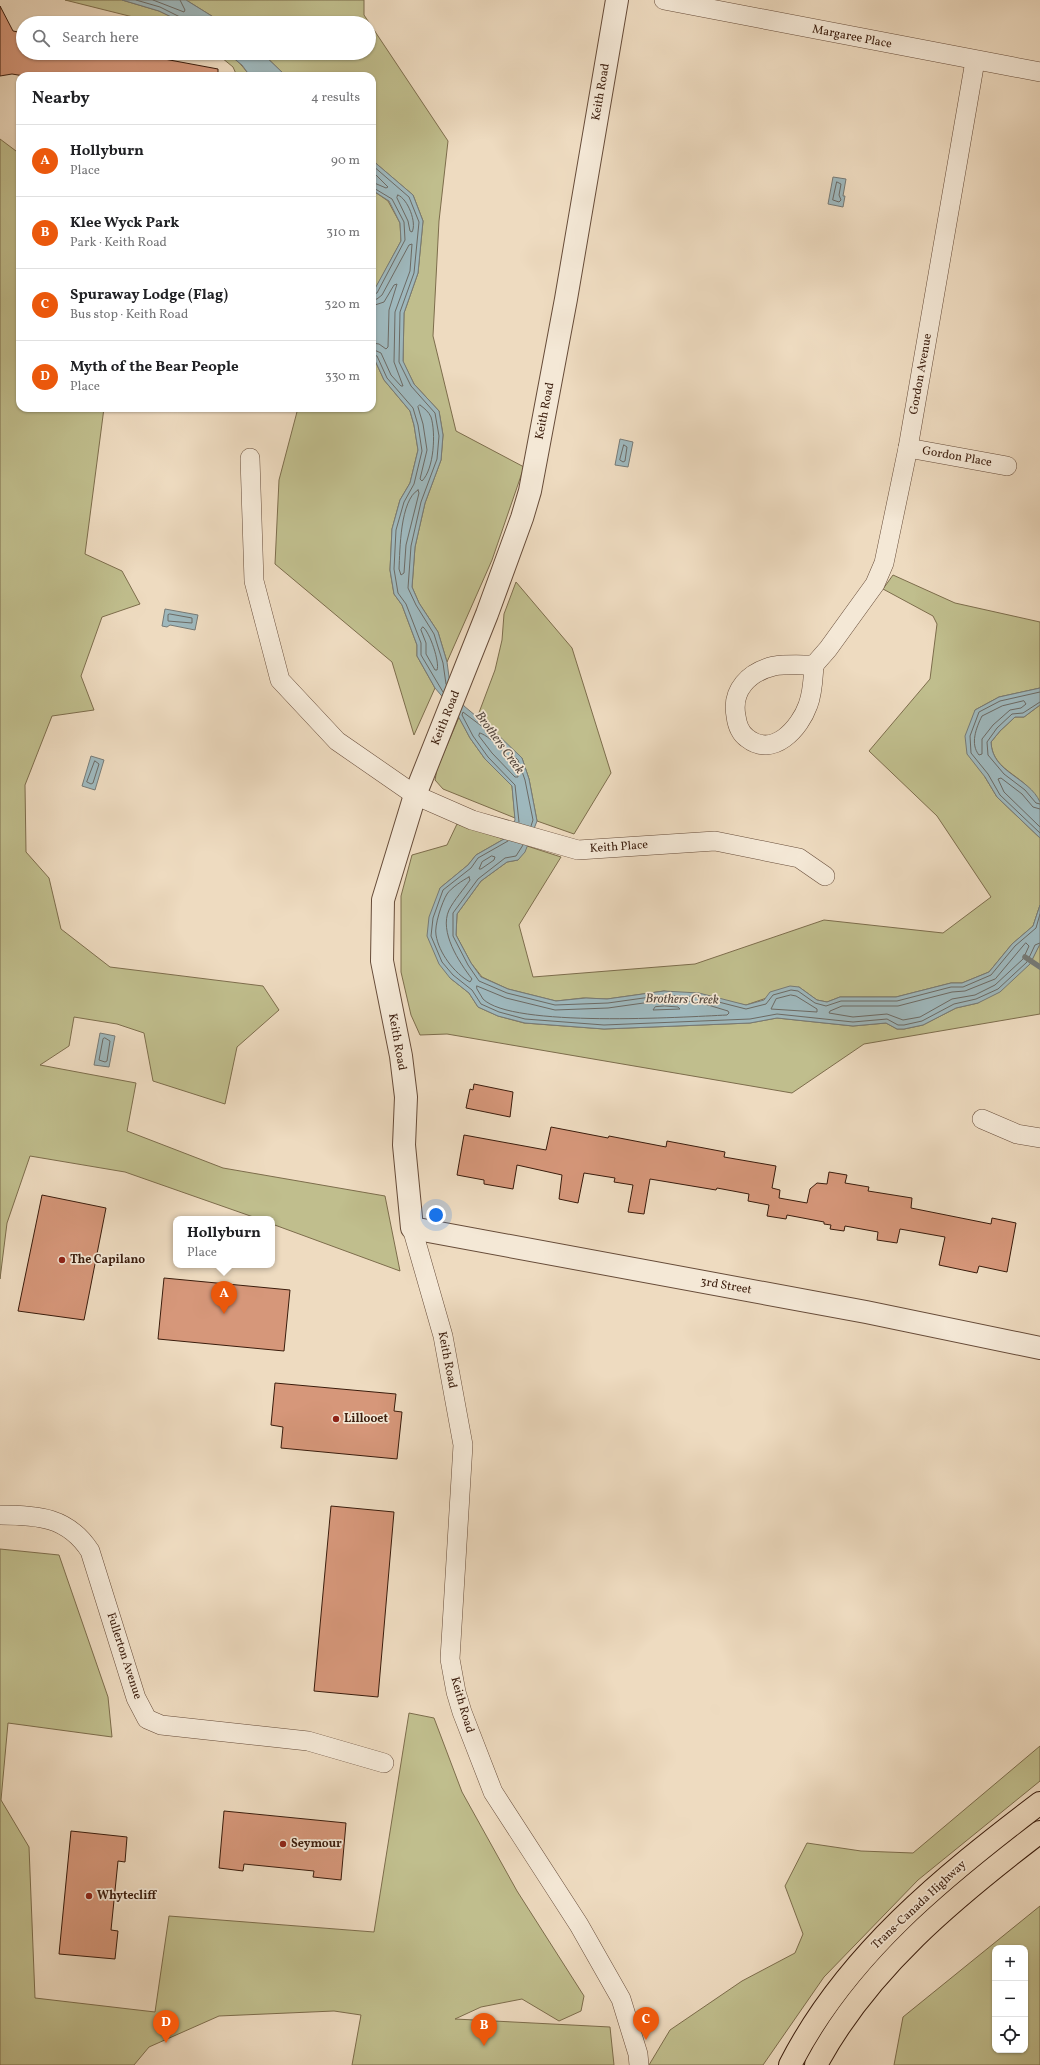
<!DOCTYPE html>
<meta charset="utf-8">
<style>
:root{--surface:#fff;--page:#f2f2f2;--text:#202124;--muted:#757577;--line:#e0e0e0;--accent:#ea580c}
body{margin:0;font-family:Vollkorn,serif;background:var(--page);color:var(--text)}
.controls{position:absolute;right:12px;bottom:12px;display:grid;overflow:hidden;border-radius:8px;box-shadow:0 1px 3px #0004}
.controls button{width:36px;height:36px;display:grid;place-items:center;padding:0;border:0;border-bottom:1px solid var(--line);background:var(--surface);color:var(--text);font:20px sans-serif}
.you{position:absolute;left:436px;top:1215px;width:14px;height:14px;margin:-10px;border:3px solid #fff;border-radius:50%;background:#1a73e8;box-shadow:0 0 0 6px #1a73e833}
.badge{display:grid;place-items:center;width:26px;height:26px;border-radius:50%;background:var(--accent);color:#fff;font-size:13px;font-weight:700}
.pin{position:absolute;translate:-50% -33px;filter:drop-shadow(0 1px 2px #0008)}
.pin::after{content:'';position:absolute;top:21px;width:14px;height:12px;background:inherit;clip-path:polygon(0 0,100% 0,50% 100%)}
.popup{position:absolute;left:173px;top:1216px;width:102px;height:52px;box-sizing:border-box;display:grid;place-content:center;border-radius:8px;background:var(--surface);filter:drop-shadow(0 1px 3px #0005);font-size:13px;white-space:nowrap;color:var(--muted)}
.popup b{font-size:15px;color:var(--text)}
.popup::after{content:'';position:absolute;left:50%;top:100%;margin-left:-8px;border:8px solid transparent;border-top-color:var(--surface)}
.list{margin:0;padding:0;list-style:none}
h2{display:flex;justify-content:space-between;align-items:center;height:52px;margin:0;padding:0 16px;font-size:17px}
h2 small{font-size:13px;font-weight:400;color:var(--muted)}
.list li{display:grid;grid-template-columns:26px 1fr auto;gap:12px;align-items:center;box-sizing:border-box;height:72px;padding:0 16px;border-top:1px solid var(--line)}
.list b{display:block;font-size:15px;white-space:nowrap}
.list p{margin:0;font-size:13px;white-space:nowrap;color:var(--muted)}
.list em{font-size:13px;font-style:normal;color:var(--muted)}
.icon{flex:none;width:22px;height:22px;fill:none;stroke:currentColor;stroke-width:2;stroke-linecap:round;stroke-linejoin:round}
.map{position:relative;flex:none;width:1040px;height:2065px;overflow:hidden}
.search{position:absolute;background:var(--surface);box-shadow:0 1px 3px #0004;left:16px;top:16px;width:360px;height:44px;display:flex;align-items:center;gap:10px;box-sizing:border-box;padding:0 14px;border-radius:22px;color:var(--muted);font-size:15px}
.panel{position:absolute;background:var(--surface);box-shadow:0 1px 3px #0004;left:16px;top:72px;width:360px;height:340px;border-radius:12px}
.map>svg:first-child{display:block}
.green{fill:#c0be8d;stroke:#7d6d4c;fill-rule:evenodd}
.water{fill:#9eb8bd;stroke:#767a76}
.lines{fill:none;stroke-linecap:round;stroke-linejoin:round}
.shore{stroke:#6c6a64;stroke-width:1}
.stream{stroke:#767a76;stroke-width:5.5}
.building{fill:#d6977a;stroke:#3a1c0c}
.minor-casing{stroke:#674c39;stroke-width:20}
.tertiary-casing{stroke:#674c39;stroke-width:24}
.motorway-casing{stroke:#3a1c0c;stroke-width:24}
.minor{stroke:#f4e8d6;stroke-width:19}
.tertiary{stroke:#f4e8d6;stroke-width:22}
.motorway{stroke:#eedbc0;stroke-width:22}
.poi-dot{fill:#8f2418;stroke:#f4e8d6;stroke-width:1.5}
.labels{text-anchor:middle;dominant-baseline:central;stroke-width:3.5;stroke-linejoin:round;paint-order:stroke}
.street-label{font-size:12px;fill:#3a1c0c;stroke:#f4e8d6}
.poi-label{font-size:12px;font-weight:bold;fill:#3a1c0c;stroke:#f4e8d6;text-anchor:start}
.water-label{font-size:13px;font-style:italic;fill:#584b41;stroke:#f4e8d6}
</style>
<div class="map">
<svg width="1040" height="2065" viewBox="0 0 1040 2065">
<rect width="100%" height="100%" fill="#eedbc0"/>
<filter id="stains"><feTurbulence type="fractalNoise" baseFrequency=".005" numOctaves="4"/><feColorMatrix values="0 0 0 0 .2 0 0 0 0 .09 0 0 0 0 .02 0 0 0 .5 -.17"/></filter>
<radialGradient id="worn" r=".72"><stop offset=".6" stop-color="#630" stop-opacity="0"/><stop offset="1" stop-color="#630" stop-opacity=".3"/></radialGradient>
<!-- green -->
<g class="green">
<path d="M65 0H122L159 11 184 23H157Z"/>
<path d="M186 0H364V15L448 141 439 221 433 336 456 431 524 467 492 560 447 662 438 632 419 603 412 587 415 547 425 503 441 460 443 435 439 411 414 384 403 362 404 313 418 273 423 221 413 195 372 160V76H286L262 53H369V23H223Z"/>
<path d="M216 53C233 53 240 63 250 76H237L233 67Z"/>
<path d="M0 139 20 154V408H104L85 554 122 571 140 604 102 617 81 676 94 710 52 716 25 785 26 852 49 878 61 929 110 967 263 986 279 1010 237 1047 225 1104 153 1081 144 1033 117 1024 74 1017 69 1046 40 1065 136 1083 127 1131 223 1168 385 1196 400 1271 272 1224V1219H259L125 1172 30 1156 7 1223 0 1279Z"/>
<path d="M372 190 388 201 400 223 401 241 372 295Z"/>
<path d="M372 354 384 380 410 411 414 425 418 450 410 483 400 500 392 529 390 570 394 594 402 605 417 645V656L435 688 414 735 392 662 275 564 279 480 298 408H372Z"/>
<path d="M893 575 955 603 1040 622V688L999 697 975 710 985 777 997 797 1040 838V905L1033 926 1012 944 989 972 962 983H951L896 997H840L827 1002 817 1000 799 987 746 1005 664 991 607 999 583 998 556 1001 508 989 482 977 471 963 456 935 457 914 481 881 507 862 518 860 527 846 561 857 519 925 533 977 695 964 824 920 943 933 991 897 937 816 869 751 930 679 937 624 933 616 883 589Z"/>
<path d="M516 582 572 648 611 773 574 834 537 821 529 779 522 758 477 718 495 670 502 640 504 614Z"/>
<path d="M1040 705V802C1036 797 1032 791 1028 787 1013 772 992 766 991 742L1000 731 1015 717H1024Z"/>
<path d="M459 717 470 738 485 759 512 786 515 818 443 789 435 780 437 769Z"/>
<path d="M457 824 504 839 476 855 468 865 440 888 450 978 469 993 478 1007 498 1016 524 1023 604 1029 750 1023 777 1018 853 1026 886 1023 897 1029H904L923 1025 956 1008 978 1003 1030 964 1040 943V1014L864 1044 792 1093 447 1034 420 1035 411 1015 401 972V896L412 855 447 845Z"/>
<path d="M0 1549 59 1555 108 1697 112 1737 8 1723 1 1800 29 1847 35 1998 155 2012 169 1916 374 1932 409 1713 434 1718 462 1792 517 1891 584 1996 581 2011 559 2021 522 1999 481 2007 455 2019 610 2027 614 2065H352L361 2015 334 2011 219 2016 149 2047 134 2065H0Z"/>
<path d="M1040 1746V1781L918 1880 824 1977 763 2065H649L670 2030 742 1981 795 1953 803 1934 785 1886 807 1843 861 1851 913 1853Z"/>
<path d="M1040 1906V2065H894L903 2017ZM995 1948H1025V2050H995Z"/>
</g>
<!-- water -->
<g class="water">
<path d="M122 0H186L223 23H184L159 11Z"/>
<path d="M227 53H262L286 76H250L242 65Z"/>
<path d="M372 160 413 195 423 221 418 273 404 313 403 361 414 384 439 411 443 435 441 460 425 503 415 547 412 587 419 603 438 632 447 662 450 684 464 706 494 731 522 758 529 779 537 821 525 852 518 860 507 862 481 881 457 914 456 935 471 963 481 977 508 989 556 1001 586 998 607 999 664 991 699 993 746 1005 764 1000 770 992 790 986 799 987 817 1000 827 1002 840 997H896L951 983H962L989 972 1012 944 1033 926 1040 905V944L1030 964 1000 992 978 1003 956 1008 923 1025 904 1029H897L886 1023 853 1026 777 1018 750 1023 604 1029 525 1023 498 1016 478 1007 469 993 450 978 439 964 427 936 429 917 440 888 468 865 476 855 504 839 515 820 512 786 485 759 470 738 457 714 435 688 417 656V645L402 605 394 594 390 570 392 529 400 500 410 483 418 450 414 425 410 411 384 380 372 354V294L401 241 400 223 389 201 372 190Z"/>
<path d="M833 177 846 179 843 196H845L843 207 828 204Z"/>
<path d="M620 439 633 442 628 467 615 465Z"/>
<path d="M165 609 198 615 195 630 170 625 167 627 162 626Z"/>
<path d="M1040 688V705L1024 717H1015L1000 731 991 742C992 773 1029 777 1040 802 1040 808 1040 830 1040 838L997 797 985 777 967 754 965 736 975 710 999 697Z"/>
<path d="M91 756 104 760 95 790 82 786Z"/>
<path d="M100 1033 115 1036 109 1067 94 1065Z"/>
</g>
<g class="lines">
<!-- shore -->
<g class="shore">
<path d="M136 0 160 7 182 18 184 23"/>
<path d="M153 0 184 12 185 10 180 0"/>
<path d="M372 165 409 197 419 222 414 273 400 312 399 362 411 386 435 413 439 436 437 459 421 502 411 546 408 588 416 605 434 634 443 663 446 684"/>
<path d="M372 171 388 187 386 188 372 182"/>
<path d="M837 182 841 184 839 195 841 200 839 202 833 200Z"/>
<path d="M372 187 392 199 404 222 405 240 377 293 372 295"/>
<path d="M398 195C408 199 417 223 412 232L410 231 408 221 397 198Z"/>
<path d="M372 300 377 299 382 295 409 245 412 244 410 271 395 312 394 362 403 386H401L391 375 381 353 372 349"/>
<path d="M372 306 384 302 394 285 397 284 389 310 388 347 386 349 379 344 372 343"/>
<path d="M372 354 377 356 387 378 413 408 418 425 422 451 414 484 404 502 396 530 394 569 398 593 406 604 421 643V655L443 692"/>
<path d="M420 405C424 408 429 412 431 417 436 433 434 469 422 481L420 479 427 450 423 424 418 407Z"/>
<path d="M624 445 627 447 625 461 623 462 620 460Z"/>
<path d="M418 490 419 493 406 545 404 573 401 575 399 569C400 550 400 500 418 490Z"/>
<path d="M170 614 192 618V623L168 621V615Z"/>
<path d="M423 627C430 632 440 663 437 670H435L426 654V643L421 630Z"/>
<path d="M1040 692 1000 701 979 712 970 736 971 753 988 774 1000 795 1040 833"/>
<path d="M1024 701 1026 704 1021 708 1010 710 993 725 982 739V754L979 755C970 744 976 728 982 716L1002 706Z"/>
<path d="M1040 702 1023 713 1012 714 997 728 987 742 988 755 1004 774 1025 790 1036 803 1040 804"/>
<path d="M480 733C491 736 519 765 518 777H515L492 753 479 736Z"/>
<path d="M95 761 99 764 93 783 91 784 87 782Z"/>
<path d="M1040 809 1033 807 1022 794 1001 778 998 779 1004 792 1040 827"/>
<path d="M519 822 515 785 488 757 473 736 462 715 463 712 492 734 518 760 525 780 533 820 531 826"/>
<path d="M508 841 478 858 471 868 443 890 433 918 431 936 442 962 453 975 472 990 481 1004 499 1012 525 1019 604 1025 750 1019 777 1014 853 1022 887 1019 898 1025H904L922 1021 954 1004 976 999 998 989 1027 962 1035 945 1040 943"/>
<path d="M523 845 516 856 505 858 478 879 453 913V936L468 965 479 981 507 993 555 1005 608 1003 665 995 699 997 746 1009 766 1004 773 995 791 990 798 991 815 1003 826 1006 841 1001H897L951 987H963L991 975 1015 946 1036 928 1040 914"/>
<path d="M492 856 495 857 494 860 481 869H479L482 862Z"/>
<path d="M469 877 470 880C464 889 454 900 449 910 439 932 459 962 472 979L470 982C454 973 439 953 436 935 434 926 442 902 447 894 451 888 463 880 469 877Z"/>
<path d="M1026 943 1029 946 1023 959 995 985 975 995 952 999 920 1017 903 1020 887 1014 853 1017 829 1013 830 1011 842 1006H898L952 992 965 991 995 979Z"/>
<path d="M477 986 506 998 555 1010 608 1008 665 1000 698 1002 728 1011 729 1013 727 1015C684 1017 512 1028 483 999 481 996 479 992 477 989Z"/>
<path d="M791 995 796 996 817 1009V1012L771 1009 776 999Z"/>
<path d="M665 1006 678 1007 680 1009 653 1010 655 1007Z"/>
<path d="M105 1038 110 1041 107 1061 105 1062 99 1060 103 1039Z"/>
</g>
<!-- stream -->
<path class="stream" d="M1025 957 1040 967"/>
</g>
<!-- building -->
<g class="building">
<path d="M0 6 13 31 23 33V53H132L218 69V76H24L12 74 0 76Z"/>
<path d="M474 1084 513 1092 510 1117 466 1108 470 1089 473 1090Z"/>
<path d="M551 1127 608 1138 609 1136 666 1147 667 1141 725 1152 724 1157 776 1166 772 1188 780 1190 779 1198 807 1203 810 1189 817 1183 827 1184 829 1172 847 1175 845 1183 869 1187 868 1191 912 1198 911 1208 991 1224 992 1218 1016 1223 1007 1272 979 1266 977 1273 939 1265 945 1237 900 1229 897 1243 877 1240 878 1232 845 1226 844 1231 830 1229 831 1225 824 1224V1222L787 1215 786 1219 767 1216 769 1205 748 1201 749 1194 717 1188 716 1190 650 1179 644 1214 628 1212 633 1185 614 1182 615 1178 584 1173 578 1203 559 1199 562 1175 517 1165 513 1189 484 1184V1180L457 1175 464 1135 546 1150Z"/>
<path d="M42 1195 106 1208 84 1320 18 1311Z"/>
<path d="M164 1278 290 1290 284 1351 158 1339Z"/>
<path d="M275 1383 396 1394 394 1411 402 1412 397 1459 281 1448 283 1427 271 1425Z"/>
<path d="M331 1506 394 1512 378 1697 314 1691Z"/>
<path d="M224 1811 346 1823 341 1880 313 1877 314 1871 244 1864 243 1871 219 1868Z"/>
<path d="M71 1831 127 1837 125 1862 118 1861 111 1930 118 1931 115 1959 59 1954Z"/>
</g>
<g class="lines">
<!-- minor casing -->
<g class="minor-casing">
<g id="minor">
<path d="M664 0 1040 72"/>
<path d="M908 448 1007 466"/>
<path d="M250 458 254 581 280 680 337 741 415 795 472 820 578 850 715 841 799 858 825 876"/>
<path d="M814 665 828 649 875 584 884 563 908 448 975 61"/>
<path d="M814 665C813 678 813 692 808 705 800 728 773 759 747 738 740 733 737 724 736 716 731 690 749 672 774 666 786 664 801 665 814 665Z"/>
<path d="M982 1119 1017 1134 1040 1138"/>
<path d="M412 1228 443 1336 463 1445 450 1659 456 1692 462 1712 493 1792 579 1925 621 1999 638 2054 639 2065"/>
<path d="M0 1515C38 1515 68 1517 90 1551L136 1698 147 1719 161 1725 308 1741 384 1763"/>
</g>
</g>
<!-- tertiary casing -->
<g class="tertiary-casing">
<path id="tertiary" d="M617 0 566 299 530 491 522 518 487 614 415 795 383 900 382 961 401 1056 406 1097 404 1145 412 1228 866 1312 1040 1348"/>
</g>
<!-- motorway casing -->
<g class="motorway-casing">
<g id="motorway">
<path d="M790 2065C846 1955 944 1876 1040 1803"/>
<path d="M816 2065C867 1969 955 1897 1040 1832"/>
</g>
</g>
<!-- minor -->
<use href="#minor" class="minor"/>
<!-- tertiary -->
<use href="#tertiary" class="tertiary"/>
<!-- motorway -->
<use href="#motorway" class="motorway"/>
</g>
<!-- markers -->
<g class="poi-dot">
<circle cx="62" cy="1260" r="4"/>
<circle cx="336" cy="1419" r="4"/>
<circle cx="283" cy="1844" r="4"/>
<circle cx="89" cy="1896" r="4"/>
</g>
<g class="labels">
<!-- street labels -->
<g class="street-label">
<text transform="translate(852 37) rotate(11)">Margaree Place</text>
<text transform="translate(601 92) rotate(-80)">Keith Road</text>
<text transform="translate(921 374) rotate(-80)">Gordon Avenue</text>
<text transform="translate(545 411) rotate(-79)">Keith Road</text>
<text transform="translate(957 457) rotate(10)">Gordon Place</text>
<text transform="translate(446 718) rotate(-68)">Keith Road</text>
<text transform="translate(619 847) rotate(-4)">Keith Place</text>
<text transform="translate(397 1042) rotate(80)">Keith Road</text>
<text transform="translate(726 1286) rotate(10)">3rd Street</text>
<text transform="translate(447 1360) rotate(79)">Keith Road</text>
<text transform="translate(124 1656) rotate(72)">Fullerton Avenue</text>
<text transform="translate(462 1705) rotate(74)">Keith Road</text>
<text transform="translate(919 1905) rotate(-43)">Trans-Canada Highway</text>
</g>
<!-- poi labels -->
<g class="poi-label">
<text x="70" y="1260">The Capilano</text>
<text x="344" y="1419">Lillooet</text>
<text x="291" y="1844">Seymour</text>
<text x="97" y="1896">Whytecliff</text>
</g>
<!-- water labels -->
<g class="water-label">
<text transform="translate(499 743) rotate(54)">Brothers Creek</text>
<text transform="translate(682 1000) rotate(1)">Brothers Creek</text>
</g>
</g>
<rect width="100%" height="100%" filter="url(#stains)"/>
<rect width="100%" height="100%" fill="url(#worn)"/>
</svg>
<div class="controls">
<button>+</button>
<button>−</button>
<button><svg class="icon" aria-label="locate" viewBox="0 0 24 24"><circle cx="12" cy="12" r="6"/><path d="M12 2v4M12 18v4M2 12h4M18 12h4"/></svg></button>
</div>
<div class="you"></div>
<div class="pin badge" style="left:224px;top:1314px">A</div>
<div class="popup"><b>Hollyburn</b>Place</div>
<div class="pin badge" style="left:484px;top:2046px">B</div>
<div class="pin badge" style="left:646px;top:2040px">C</div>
<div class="pin badge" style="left:166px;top:2043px">D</div>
<div class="search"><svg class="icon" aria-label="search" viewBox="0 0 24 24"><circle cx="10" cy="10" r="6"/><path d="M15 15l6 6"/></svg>Search here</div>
<section class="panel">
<h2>Nearby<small>4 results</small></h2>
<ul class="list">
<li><span class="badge">A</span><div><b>Hollyburn</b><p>Place</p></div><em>90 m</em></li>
<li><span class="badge">B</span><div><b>Klee Wyck Park</b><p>Park · Keith Road</p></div><em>310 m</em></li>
<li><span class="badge">C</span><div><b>Spuraway Lodge (Flag)</b><p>Bus stop · Keith Road</p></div><em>320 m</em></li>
<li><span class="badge">D</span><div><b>Myth of the Bear People</b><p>Place</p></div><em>330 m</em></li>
</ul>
</section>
</div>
